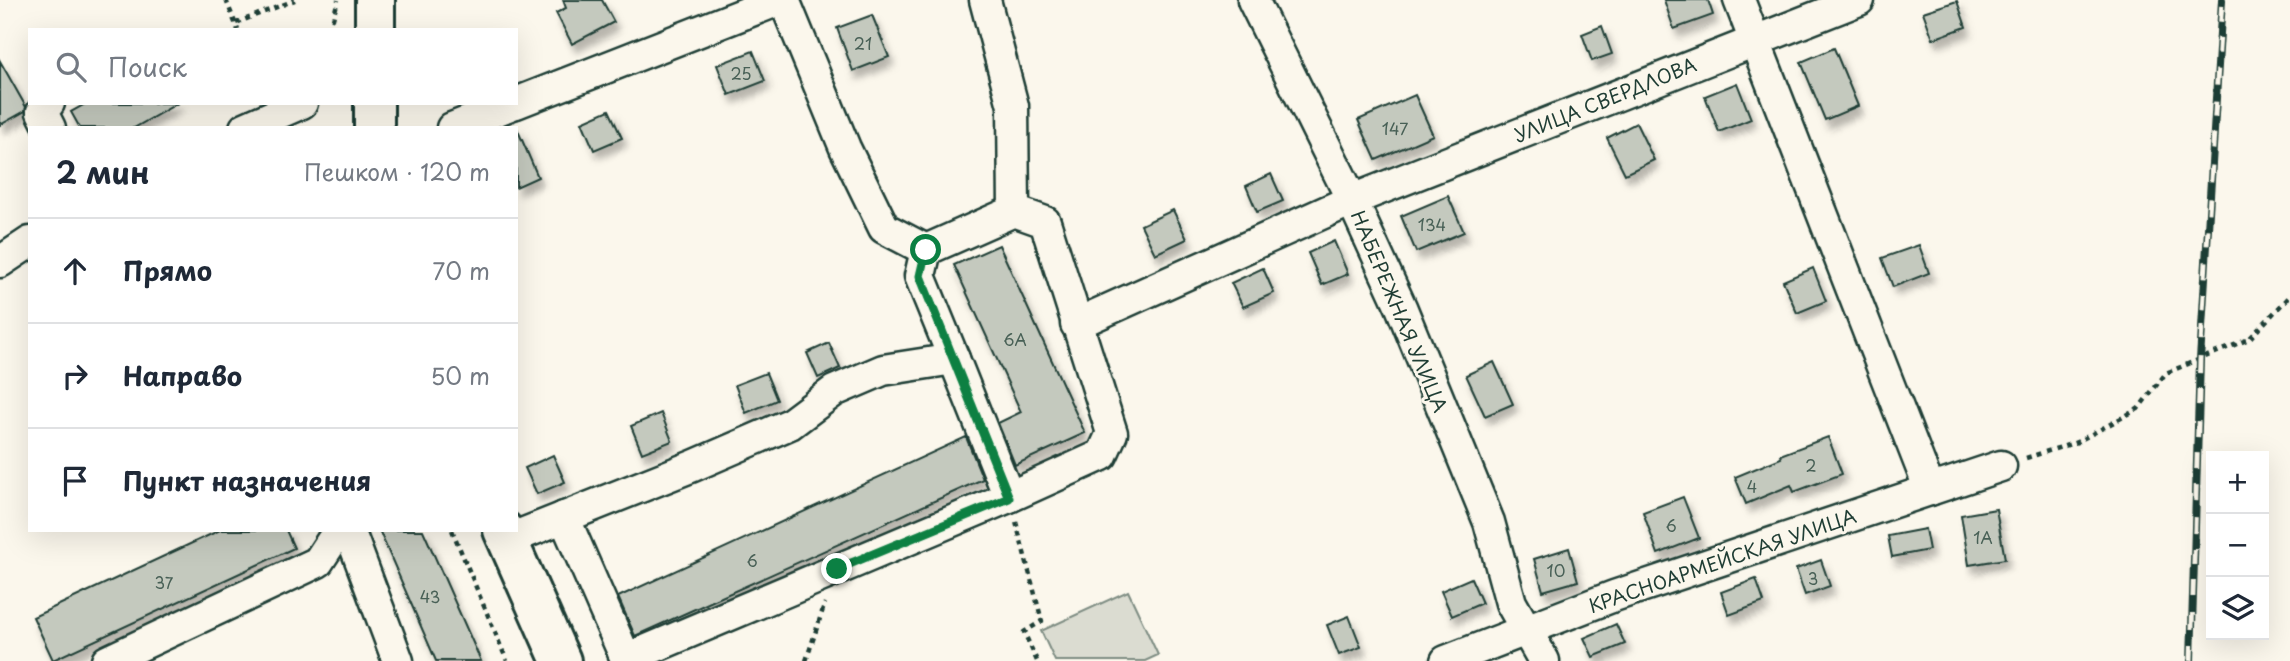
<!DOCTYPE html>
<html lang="ru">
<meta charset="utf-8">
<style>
:root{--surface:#fff;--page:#f6f6f7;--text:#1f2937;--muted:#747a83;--line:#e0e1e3}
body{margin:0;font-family:"Playpen Sans",sans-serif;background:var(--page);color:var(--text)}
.controls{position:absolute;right:21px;bottom:21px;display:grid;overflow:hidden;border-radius:0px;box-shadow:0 7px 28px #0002}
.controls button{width:63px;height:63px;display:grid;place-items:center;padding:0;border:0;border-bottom:2px solid var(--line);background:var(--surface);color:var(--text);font:35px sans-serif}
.stop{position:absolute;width:21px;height:21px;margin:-16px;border:5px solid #0b8043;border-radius:50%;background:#fff}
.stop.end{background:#0b8043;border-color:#fff;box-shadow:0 2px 7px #0008}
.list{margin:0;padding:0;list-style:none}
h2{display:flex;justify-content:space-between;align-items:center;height:91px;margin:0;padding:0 28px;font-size:30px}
h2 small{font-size:23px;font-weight:400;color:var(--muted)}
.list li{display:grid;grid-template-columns:46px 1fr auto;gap:21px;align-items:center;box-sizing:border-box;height:105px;padding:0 28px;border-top:2px solid var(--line)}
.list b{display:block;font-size:26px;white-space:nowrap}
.list em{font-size:23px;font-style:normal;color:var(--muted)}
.icon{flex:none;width:38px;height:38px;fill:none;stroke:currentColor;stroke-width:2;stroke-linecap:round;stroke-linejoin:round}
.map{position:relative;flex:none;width:2290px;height:661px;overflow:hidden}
.search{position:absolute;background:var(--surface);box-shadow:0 7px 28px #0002;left:28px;top:28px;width:490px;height:77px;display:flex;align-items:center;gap:18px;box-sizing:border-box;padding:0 24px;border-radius:0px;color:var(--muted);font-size:26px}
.panel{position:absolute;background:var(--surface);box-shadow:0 7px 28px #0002;left:28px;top:126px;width:490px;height:406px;border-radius:0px}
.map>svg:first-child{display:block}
.green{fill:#dbdcd1;stroke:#7d8c82;stroke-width:2}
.building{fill:#c4c9be;stroke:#1f3d34;stroke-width:2;filter:url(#shadow)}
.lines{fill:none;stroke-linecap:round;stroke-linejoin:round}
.minor-casing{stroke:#1f3d34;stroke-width:35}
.major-casing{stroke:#1f3d34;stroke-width:44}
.path{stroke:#1f3d34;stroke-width:4.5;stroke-dasharray:5 5;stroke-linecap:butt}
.minor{stroke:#fbf7ec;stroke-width:30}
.major{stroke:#fbf7ec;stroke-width:38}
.rail-casing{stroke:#1f3d34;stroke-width:8}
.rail{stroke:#fbf7ec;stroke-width:5;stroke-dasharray:16;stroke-linecap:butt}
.route{stroke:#0b8043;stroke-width:9}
.labels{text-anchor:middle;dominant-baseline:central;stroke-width:6;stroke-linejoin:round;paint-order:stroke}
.number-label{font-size:16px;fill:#486056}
.street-label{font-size:19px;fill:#1f3d34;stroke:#fbf7ec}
</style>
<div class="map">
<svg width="2290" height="661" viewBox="0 0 2290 661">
<defs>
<filter id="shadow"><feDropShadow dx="4.5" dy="8" stdDeviation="3.5" flood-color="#0004"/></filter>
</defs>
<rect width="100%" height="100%" fill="#fbf7ec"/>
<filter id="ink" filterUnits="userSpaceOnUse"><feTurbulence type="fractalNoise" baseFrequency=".0143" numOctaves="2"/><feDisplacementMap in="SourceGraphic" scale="14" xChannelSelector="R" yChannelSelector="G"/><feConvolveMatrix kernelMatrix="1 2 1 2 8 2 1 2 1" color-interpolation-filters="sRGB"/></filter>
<g filter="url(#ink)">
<!-- green -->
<path class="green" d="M1128 591 1158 655 1145 661H1055L1041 631Z"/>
<!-- building -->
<g class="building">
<path d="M563 0H602L614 22 572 44 556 13 566 8Z"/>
<path d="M1664 0H1708L1713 15 1674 29Z"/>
<path d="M1957 1 1966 27 1933 39 1923 12Z"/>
<path d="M872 15 889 57 853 71 837 28Z"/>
<path d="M1602 26 1612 54 1592 61 1582 34Z"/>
<path d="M1834 48 1858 106 1825 120 1801 62Z"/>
<path d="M753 51 765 81 729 95 717 65Z"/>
<path d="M0 61 26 107 25 111 0 125Z"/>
<path d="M1737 83 1751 119 1719 132 1705 96Z"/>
<path d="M1415 95 1433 135 1376 160 1358 120Z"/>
<path d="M87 103H178L134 128H80L71 112Z"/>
<path d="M609 110 622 138 594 150 582 122Z"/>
<path d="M1636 123 1654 160 1625 174 1607 138Z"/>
<path d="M516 126 538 177 516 187Z"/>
<path d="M1271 174 1283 201 1257 212 1246 186Z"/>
<path d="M1448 196 1464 232 1416 252 1401 216Z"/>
<path d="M1173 210 1187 239 1155 254 1141 225Z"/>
<path d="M1334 241 1348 274 1322 285 1308 253Z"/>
<path d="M999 245 1085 433 1015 465 998 423 1021 412 954 265Z"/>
<path d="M1919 245 1929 273 1893 287 1882 258Z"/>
<path d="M1263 268 1274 293 1243 307 1231 283Z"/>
<path d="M1813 268 1826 301 1797 313 1783 281Z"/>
<path d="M829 343 840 368 818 378 807 353Z"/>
<path d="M1494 362 1513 404 1485 416 1466 375Z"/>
<path d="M766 373 777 400 746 413 735 385Z"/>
<path d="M661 413 672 441 642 453 631 426Z"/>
<path d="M966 437 983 479 635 636 618 597Z"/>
<path d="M1828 437 1842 474 1794 492 1791 485 1746 504 1735 477 1781 458 1780 455Z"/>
<path d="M553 455 565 482 537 494 525 468Z"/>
<path d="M1683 497 1699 538 1658 554 1643 512Z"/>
<path d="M1996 509 2005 559 1969 565 1961 515Z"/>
<path d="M1925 529 1929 550 1892 557 1888 536Z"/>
<path d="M220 530H286L294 548 53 660 33 617Z"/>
<path d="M379 530H423L481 661H436Z"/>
<path d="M1569 548 1578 581 1543 591 1534 559Z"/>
<path d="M1821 560 1830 586 1805 595 1796 569Z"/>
<path d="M1471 578 1482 603 1452 616 1441 591Z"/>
<path d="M1756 579 1764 602 1729 615 1721 592Z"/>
<path d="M1349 616 1361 647 1339 655 1327 625Z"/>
<path d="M1616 624 1625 644 1593 657 1584 638Z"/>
</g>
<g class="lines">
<!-- minor casing -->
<g class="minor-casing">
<g id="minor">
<path d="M784 0 845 148 884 228 926 250"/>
<path d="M985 0 1013 106 1014 211"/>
<path d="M1253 0 1352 200 1401 307 1489 522 1511 603 1544 661"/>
<path d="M1739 0 1930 490"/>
<path d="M49 103 42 112 50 128"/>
<path d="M516 103 779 0"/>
<path d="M245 128 302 103"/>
<path d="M452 128 515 103"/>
<path d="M926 250 920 276 954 359"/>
<path d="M0 262 30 242"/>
<path d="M1076 324 1352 200 1859 0"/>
<path d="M564 517 626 659 1009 497 1102 455 1112 433 1045 222 1014 211 926 250"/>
<path d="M349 530 398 661"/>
<path d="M507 540 693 466 790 424 834 391 883 370 954 359 1009 497"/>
<path d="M107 661 318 562 339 530"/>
<path d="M1446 661 1614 596 2001 466"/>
</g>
</g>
<!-- major casing -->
<g class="major-casing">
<g id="major">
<path d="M375 30V0"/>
<path d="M374 128V103"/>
<path d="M503 530 561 661"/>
</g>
</g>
<!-- path -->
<g class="path">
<path d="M226 0 238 30"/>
<path d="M236 23 295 0"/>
<path d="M330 30 338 0"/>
<path d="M2026 458 2077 442 2138 409 2166 373 2249 339 2290 296"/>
<path d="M1016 522 1042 621 1024 632 1037 661"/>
<path d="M452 530 507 661"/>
<path d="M806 661 825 603"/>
</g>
<!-- minor -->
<use href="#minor" class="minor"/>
<!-- major -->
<use href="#major" class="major"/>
<!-- rail casing -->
<g class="rail-casing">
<path id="rail" d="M2191 661 2200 360 2222 0"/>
</g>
<!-- rail -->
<use href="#rail" class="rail"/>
</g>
</g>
<g class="lines" filter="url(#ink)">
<!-- route -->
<path class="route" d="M837 569 1009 498 920 276 926 250"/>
</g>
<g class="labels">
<!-- number labels -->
<g class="number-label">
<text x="863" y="43">21</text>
<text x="741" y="73">25</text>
<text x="1395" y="128">147</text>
<text x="1432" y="224">134</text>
<text x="1015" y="339">6А</text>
<text x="1811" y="465">2</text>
<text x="1752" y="486">4</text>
<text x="1671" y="525">6</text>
<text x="1983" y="537">1А</text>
<text x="752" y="560">6</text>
<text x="1556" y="570">10</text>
<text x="1813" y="578">3</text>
<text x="164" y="582">37</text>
<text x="430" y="596">43</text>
</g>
<!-- street labels -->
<g class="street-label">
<text transform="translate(1605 99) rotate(-22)">УЛИЦА СВЕРДЛОВА</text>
<text transform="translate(1400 311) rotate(67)">НАБЕРЕЖНАЯ УЛИЦА</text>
<text transform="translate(1722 560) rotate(-19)">КРАСНОАРМЕЙСКАЯ УЛИЦА</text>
</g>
</g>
</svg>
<div class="controls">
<button>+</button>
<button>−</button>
<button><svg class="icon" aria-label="layers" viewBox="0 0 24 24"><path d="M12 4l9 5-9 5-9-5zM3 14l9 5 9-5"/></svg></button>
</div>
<div class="stop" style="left:926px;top:250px"></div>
<div class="stop end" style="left:837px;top:569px"></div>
<div class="search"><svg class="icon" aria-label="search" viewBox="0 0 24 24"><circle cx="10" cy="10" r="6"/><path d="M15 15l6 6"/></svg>Поиск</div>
<section class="panel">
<h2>2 мин<small>Пешком · 120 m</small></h2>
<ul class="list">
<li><svg class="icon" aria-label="ahead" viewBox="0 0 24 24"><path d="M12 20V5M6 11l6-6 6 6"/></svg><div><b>Прямо</b></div><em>70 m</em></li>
<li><svg class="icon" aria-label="right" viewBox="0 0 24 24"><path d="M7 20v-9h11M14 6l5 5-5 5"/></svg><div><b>Направо</b></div><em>50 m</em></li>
<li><svg class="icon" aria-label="arrive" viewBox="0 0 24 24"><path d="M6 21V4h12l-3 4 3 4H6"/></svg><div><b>Пункт назначения</b></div></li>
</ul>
</section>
</div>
